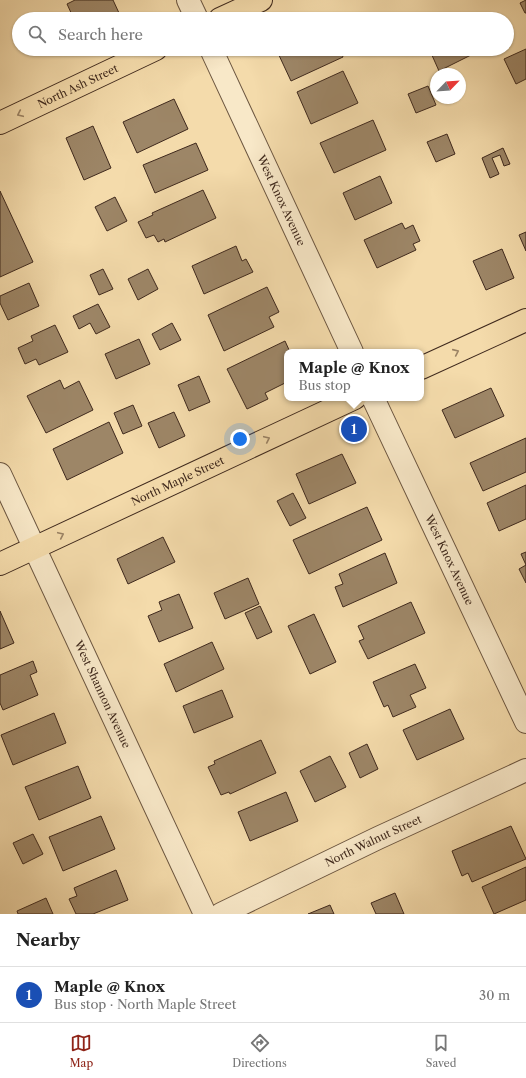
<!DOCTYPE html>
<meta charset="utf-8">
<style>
:root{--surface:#fff;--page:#f6f6f6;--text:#222;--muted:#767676;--line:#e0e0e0;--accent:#8f2418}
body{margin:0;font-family:"Libre Caslon Text",serif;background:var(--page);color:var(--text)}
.compass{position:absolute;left:430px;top:68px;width:36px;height:36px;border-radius:50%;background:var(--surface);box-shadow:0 1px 3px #0004;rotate:65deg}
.you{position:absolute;left:240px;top:439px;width:14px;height:14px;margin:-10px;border:3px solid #fff;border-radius:50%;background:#1a73e8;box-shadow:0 0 0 6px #1a73e833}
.badge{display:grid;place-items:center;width:26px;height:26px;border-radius:50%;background:var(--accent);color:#fff;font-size:13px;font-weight:700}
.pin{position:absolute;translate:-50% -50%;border:2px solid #fff;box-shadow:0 1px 4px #0006}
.popup{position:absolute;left:284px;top:349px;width:140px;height:52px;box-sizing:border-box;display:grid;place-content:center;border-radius:8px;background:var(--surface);filter:drop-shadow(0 1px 3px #0005);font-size:13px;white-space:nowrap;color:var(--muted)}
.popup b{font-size:15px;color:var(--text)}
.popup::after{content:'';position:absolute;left:50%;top:100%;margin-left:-8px;border:8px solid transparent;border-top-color:var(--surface)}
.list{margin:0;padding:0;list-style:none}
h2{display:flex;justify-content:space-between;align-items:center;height:52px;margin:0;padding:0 16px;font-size:17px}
h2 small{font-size:13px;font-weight:400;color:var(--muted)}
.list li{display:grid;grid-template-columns:26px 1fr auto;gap:12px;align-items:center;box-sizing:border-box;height:56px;padding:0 16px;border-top:1px solid var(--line)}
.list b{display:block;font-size:15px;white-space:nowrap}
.list p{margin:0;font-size:13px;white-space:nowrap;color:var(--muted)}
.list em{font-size:13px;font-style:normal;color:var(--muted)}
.icon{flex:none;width:22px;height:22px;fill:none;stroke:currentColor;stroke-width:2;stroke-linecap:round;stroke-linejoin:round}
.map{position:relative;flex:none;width:526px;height:914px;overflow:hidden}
.search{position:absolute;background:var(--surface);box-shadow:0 1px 3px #0004;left:12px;right:12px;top:12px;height:44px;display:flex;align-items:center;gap:10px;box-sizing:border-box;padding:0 14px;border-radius:22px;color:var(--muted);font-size:15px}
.sheet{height:108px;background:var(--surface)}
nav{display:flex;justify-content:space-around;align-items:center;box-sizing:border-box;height:56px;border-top:1px solid var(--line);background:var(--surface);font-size:11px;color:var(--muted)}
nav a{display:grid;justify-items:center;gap:2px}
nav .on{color:var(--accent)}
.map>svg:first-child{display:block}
.building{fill:#9d8667;stroke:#3f291d}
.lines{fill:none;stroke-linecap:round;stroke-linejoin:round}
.minor-casing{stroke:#6c5640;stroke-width:24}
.primary-casing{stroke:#3f291d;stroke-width:24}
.minor{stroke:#f8e8c8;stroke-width:22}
.primary{stroke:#f4dbab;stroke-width:22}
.oneway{stroke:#9a8264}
.labels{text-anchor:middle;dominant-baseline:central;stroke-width:3;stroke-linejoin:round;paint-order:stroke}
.street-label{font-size:11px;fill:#3f291d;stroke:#f8e8c8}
</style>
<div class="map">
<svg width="526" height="914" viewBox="0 0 526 914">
<rect width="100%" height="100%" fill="#f4dbab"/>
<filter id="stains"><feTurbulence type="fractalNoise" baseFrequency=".005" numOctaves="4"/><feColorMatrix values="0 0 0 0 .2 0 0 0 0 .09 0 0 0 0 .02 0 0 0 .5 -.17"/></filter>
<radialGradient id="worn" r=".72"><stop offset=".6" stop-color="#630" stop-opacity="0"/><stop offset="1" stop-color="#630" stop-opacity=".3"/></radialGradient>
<!-- building -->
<g class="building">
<path d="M75 0H113L119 13 107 19H83L80 14 73 17 67 4Z"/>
<path d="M526 0V13H525L520 3Z"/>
<path d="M281 49H340L343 57 291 81 277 51Z"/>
<path d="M439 49H483L439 71 431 53Z"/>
<path d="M526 49V79L516 84 504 59Z"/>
<path d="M343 71 358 103 311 124 297 92Z"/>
<path d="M428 86 436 105 416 113 408 94Z"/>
<path d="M174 99 188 129 137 153 123 122Z"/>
<path d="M373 120 386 150 334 173 320 143Z"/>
<path d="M93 126 111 168 84 180 66 138Z"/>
<path d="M447 134 455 154 436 162 427 142Z"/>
<path d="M196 143 208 170 155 193 143 165Z"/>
<path d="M503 148 510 164 504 166 500 155 492 158 499 174 490 178 482 158Z"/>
<path d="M380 176 392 203 355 220 343 193Z"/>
<path d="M203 190 216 218 165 242 164 239 158 242 154 235 146 238 138 222 153 215 152 213Z"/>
<path d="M0 191 33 262 0 277Z"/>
<path d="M115 197 127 221 107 231 95 207Z"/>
<path d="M402 223 405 229 413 225 420 241 413 244 416 250 377 268 364 240Z"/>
<path d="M526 232V251L519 235Z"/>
<path d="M236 246 242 261 246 259 253 272 204 294 192 266Z"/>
<path d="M502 249 514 278 486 290 473 261Z"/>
<path d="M103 269 113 289 99 295 90 275Z"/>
<path d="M148 269 158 289 138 300 128 279Z"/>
<path d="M29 283 39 306 8 320 0 303V296Z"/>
<path d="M267 287 279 312 269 317 274 327 224 351 208 315Z"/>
<path d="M98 304 110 327 96 334 90 323 79 329 73 316Z"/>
<path d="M172 323 181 340 160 350 152 334Z"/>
<path d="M55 325 68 352 39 365 36 359 25 364 18 348 33 341 31 336Z"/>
<path d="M139 339 150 364 116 379 105 354Z"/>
<path d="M285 341 290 352H287V382L265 393 268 399 247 409 227 369Z"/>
<path d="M199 376 210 402 189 411 178 385Z"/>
<path d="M60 380 64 389 79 381 93 410 46 433 27 396Z"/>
<path d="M491 388 504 416 455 438 442 410Z"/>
<path d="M133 405 142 426 123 434 114 413Z"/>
<path d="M174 412 185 436 159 448 148 423Z"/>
<path d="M109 422 123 453 67 480 53 449Z"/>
<path d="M526 438V472L483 491 470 463Z"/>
<path d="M342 454 356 483 309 504 296 474Z"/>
<path d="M526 485V519L499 531 487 503Z"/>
<path d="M293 493 306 518 290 526 277 501Z"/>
<path d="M367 507 382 540 309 574 293 540Z"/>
<path d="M163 537 175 562 128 584 117 559Z"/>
<path d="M526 552V565L521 554Z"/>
<path d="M385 553 397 583 343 607 335 587 343 584 339 574Z"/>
<path d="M526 565V583L519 569Z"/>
<path d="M248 578 259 604 225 619 214 593Z"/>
<path d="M179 594 193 628 159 642 148 616 162 610 159 602Z"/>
<path d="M411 602 425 633 368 659 359 641 364 639 358 626Z"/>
<path d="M260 606 272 632 257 639 245 613Z"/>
<path d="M0 611 14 643 0 649Z"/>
<path d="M314 614 336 662 310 674 288 626Z"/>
<path d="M212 642 224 669 176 692 164 664Z"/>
<path d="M33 661 37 672 30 675 38 695 3 710 0 703V675Z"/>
<path d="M415 664 426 688 410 695 416 707 393 717 388 705 384 707 373 682Z"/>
<path d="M222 690 233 717 194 733 183 706Z"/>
<path d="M450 709 464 739 417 760 403 730Z"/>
<path d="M54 713 66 743 13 765 1 735Z"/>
<path d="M261 740 276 773 230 794 229 792 221 795 208 767 215 764 214 761Z"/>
<path d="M367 744 378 769 360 778 349 753Z"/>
<path d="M330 756 346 787 315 802 300 771Z"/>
<path d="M78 766 91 798 39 820 25 787Z"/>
<path d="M286 792 298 821 250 841 238 812Z"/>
<path d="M101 816 115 849 63 871 49 837Z"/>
<path d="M511 826 526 859 472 882 468 873 462 876 452 851Z"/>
<path d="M33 834 43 854 23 864 13 843Z"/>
<path d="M526 867V900L494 914 482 887Z"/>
<path d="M116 870 128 900 93 914H76L69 899 77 896 74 888Z"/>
<path d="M395 893 404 914H376L371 903Z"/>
<path d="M46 898 53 914H18L17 911Z"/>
<path d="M330 905 334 914H308Z"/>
</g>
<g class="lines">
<!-- minor casing -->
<g class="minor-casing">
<g id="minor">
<path d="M188 0 197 19"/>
<path id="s1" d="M211 49 352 352"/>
<path id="s2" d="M373 398 526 722"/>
<path id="s3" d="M0 474 205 914"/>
<path id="s4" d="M221 914 378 838 526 770"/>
</g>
</g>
<!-- primary casing -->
<g class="primary-casing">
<g id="primary">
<path d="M220 19 261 0"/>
<path id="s5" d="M0 123 156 49"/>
<path d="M421 368 526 320"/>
<path id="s6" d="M0 564 355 398"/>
</g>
</g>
<!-- minor -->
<use href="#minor" class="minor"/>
<!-- primary -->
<use href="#primary" class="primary"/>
</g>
<!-- one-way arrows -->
<defs><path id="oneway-chevron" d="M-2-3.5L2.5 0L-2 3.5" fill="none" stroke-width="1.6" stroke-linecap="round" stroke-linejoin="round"/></defs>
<g class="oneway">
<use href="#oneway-chevron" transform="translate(20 114) rotate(155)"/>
<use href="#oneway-chevron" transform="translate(456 352) rotate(-24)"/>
<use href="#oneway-chevron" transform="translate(267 439) rotate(-25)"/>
<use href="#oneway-chevron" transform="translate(61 535) rotate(-25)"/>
</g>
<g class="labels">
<!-- street labels -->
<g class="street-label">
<text stroke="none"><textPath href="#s5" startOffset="86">North Ash Street</textPath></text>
<text stroke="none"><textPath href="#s1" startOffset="167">West Knox Avenue</textPath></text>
<text stroke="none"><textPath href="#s6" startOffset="196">North Maple Street</textPath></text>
<text stroke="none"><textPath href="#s2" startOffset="179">West Knox Avenue</textPath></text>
<text stroke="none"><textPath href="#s3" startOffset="243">West Shannon Avenue</textPath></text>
<text stroke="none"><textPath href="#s4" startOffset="169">North Walnut Street</textPath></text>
</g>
</g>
<rect width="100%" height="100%" filter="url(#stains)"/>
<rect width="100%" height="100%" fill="url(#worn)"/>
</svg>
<svg class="compass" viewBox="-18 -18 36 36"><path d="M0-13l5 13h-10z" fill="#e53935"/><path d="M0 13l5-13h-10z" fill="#767676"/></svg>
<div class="you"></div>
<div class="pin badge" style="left:354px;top:429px;background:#1a4fb4">1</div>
<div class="popup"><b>Maple @ Knox</b>Bus stop</div>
<div class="search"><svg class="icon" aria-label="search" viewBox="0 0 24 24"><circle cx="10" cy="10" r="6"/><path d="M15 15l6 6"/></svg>Search here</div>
</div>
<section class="sheet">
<h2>Nearby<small></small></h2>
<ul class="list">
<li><span class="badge" style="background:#1a4fb4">1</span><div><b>Maple @ Knox</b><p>Bus stop · North Maple Street</p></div><em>30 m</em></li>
</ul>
</section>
<nav>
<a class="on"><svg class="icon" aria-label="map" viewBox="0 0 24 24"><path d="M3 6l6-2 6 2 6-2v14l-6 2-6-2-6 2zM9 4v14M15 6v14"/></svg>Map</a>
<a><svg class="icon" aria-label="directions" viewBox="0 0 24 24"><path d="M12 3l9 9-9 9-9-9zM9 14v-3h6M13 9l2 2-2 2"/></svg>Directions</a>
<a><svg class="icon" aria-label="saved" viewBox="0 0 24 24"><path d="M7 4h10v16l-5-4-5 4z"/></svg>Saved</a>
</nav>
